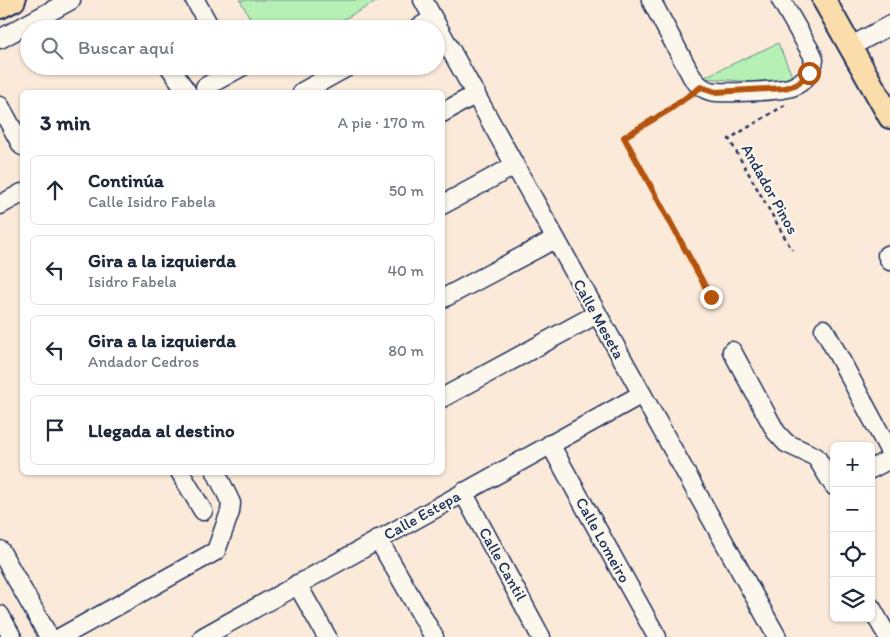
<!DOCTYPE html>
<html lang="es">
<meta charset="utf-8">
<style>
:root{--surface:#fff;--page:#f6f6f7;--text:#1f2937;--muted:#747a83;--line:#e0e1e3}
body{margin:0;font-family:Itim,sans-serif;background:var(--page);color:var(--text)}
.controls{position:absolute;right:15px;bottom:15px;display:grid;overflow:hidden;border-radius:8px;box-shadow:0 1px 4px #0004}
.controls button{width:45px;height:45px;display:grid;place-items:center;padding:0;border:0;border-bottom:1px solid var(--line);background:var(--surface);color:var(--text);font:25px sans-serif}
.stop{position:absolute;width:15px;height:15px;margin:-11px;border:4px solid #b45309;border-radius:50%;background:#fff}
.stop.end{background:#b45309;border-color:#fff;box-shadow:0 1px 5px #0008}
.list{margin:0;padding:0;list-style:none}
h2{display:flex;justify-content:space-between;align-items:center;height:65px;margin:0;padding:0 20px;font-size:21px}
h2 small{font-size:16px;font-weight:400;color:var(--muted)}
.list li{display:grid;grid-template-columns:32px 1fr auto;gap:15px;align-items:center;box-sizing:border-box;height:70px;margin:0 10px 10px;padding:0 10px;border:1px solid var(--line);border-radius:8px}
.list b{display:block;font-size:19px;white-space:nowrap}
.list p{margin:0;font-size:16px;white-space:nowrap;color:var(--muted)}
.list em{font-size:16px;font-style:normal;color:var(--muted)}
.icon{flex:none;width:28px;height:28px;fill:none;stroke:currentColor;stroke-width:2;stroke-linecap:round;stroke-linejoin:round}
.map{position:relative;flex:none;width:890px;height:637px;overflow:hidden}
.search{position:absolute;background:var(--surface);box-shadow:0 1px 4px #0004;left:20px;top:20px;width:425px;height:55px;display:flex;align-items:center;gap:12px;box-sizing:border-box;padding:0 18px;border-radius:28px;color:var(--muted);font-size:19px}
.panel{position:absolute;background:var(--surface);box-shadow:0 1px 4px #0004;left:20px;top:90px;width:425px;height:385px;border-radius:8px}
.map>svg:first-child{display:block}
.green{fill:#b6f0b4;stroke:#689089}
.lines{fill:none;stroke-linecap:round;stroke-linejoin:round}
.minor-casing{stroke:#1b2f5e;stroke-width:21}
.major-casing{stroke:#1b2f5e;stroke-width:26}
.path{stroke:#1b2f5e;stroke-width:2.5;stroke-dasharray:4 4;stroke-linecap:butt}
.minor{stroke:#fbf7ec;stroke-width:18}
.major{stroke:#fbddab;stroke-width:22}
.route{stroke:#b45309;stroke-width:6}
.labels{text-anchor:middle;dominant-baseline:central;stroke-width:4.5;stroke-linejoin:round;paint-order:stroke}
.street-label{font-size:16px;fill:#1b2f5e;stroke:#fbf7ec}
</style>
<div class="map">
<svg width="890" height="637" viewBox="0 0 890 637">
<rect width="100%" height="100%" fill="#fbead9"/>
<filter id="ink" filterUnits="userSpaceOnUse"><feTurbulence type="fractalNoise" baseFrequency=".02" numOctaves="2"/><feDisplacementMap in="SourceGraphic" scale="10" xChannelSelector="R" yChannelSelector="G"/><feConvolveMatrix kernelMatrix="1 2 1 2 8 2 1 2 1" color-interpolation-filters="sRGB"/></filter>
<g filter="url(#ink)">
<!-- green -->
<g class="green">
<path d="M240 0H380L325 29H256Z"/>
<path d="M778 43 796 85 702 78Z"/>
</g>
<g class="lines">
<!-- minor casing -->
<g class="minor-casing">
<g id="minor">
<path d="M195 0 211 29"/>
<path d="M423 0 777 637"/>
<path d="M651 0 692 77C697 84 702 89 710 91 721 94 782 91 792 87 804 82 812 72 814 60L812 54 781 0"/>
<path d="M416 29 433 19"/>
<path d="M0 39 71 0"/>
<path d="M850 47 890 25"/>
<path d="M169 66 187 92"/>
<path d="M205 87 243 66"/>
<path d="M302 92 349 66"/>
<path d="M0 106 22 146"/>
<path d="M442 113 476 94"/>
<path d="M0 205 22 193"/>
<path d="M442 205 514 166"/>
<path d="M887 255 890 261"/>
<path d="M442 299 555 239"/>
<path d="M824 329 890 452"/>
<path d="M732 351 776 432 786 443 816 457 834 486"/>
<path d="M442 398 597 314"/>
<path d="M550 444 657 637"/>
<path d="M871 469 890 459"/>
<path d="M180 472 203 511"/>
<path d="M463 492 541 637"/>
<path d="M378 539 434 637"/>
<path d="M0 550 49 637"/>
<path d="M297 584 327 637"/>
<path d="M871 607 888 637"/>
<path d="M0 615 12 637"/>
<path d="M61 637 216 551 230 512 231 503 216 472"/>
<path d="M203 637 642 394"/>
</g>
</g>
<!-- major casing -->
<g class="major-casing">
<g id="major">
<path d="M824 0 890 117"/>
<path d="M0 7 14 0"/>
</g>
</g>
<!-- path -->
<g class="path">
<path d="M688 96 624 137 711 297"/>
<path d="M785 105 729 139 792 250"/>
</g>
<!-- minor -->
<use href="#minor" class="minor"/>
<!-- major -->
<use href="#major" class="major"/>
</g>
</g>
<g class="lines" filter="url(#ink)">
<!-- route -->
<path class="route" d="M711 297 624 137 669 110 701 87 716 92 785 88 798 84 809 73"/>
</g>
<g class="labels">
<!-- street labels -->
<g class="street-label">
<text transform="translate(770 189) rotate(61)">Andador Pinos</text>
<text transform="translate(599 319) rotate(61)">Calle Meseta</text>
<text transform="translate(422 515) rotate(-29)">Calle Estepa</text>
<text transform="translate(603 540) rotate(61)">Calle Lomeiro</text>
<text transform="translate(503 564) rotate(61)">Calle Cantil</text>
</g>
</g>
</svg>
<div class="controls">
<button>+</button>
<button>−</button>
<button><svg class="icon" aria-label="locate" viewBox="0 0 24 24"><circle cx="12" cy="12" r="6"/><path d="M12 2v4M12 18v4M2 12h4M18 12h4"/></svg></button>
<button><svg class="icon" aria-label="layers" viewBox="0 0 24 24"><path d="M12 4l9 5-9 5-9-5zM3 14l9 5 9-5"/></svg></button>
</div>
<div class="stop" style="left:809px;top:73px"></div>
<div class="stop end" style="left:711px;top:297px"></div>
<div class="search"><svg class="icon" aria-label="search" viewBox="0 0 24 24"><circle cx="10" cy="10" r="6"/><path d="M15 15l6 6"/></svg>Buscar aquí</div>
<section class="panel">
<h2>3 min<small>A pie · 170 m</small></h2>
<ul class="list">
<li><svg class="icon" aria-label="ahead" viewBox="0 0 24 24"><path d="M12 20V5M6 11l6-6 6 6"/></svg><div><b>Continúa</b><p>Calle Isidro Fabela</p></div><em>50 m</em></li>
<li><svg class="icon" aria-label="left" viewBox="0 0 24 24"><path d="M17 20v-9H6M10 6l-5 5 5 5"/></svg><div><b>Gira a la izquierda</b><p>Isidro Fabela</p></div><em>40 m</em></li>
<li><svg class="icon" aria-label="left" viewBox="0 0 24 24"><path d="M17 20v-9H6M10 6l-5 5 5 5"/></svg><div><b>Gira a la izquierda</b><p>Andador Cedros</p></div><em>80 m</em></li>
<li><svg class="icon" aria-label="arrive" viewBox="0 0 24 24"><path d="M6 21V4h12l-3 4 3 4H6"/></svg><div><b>Llegada al destino</b></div></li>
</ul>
</section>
</div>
